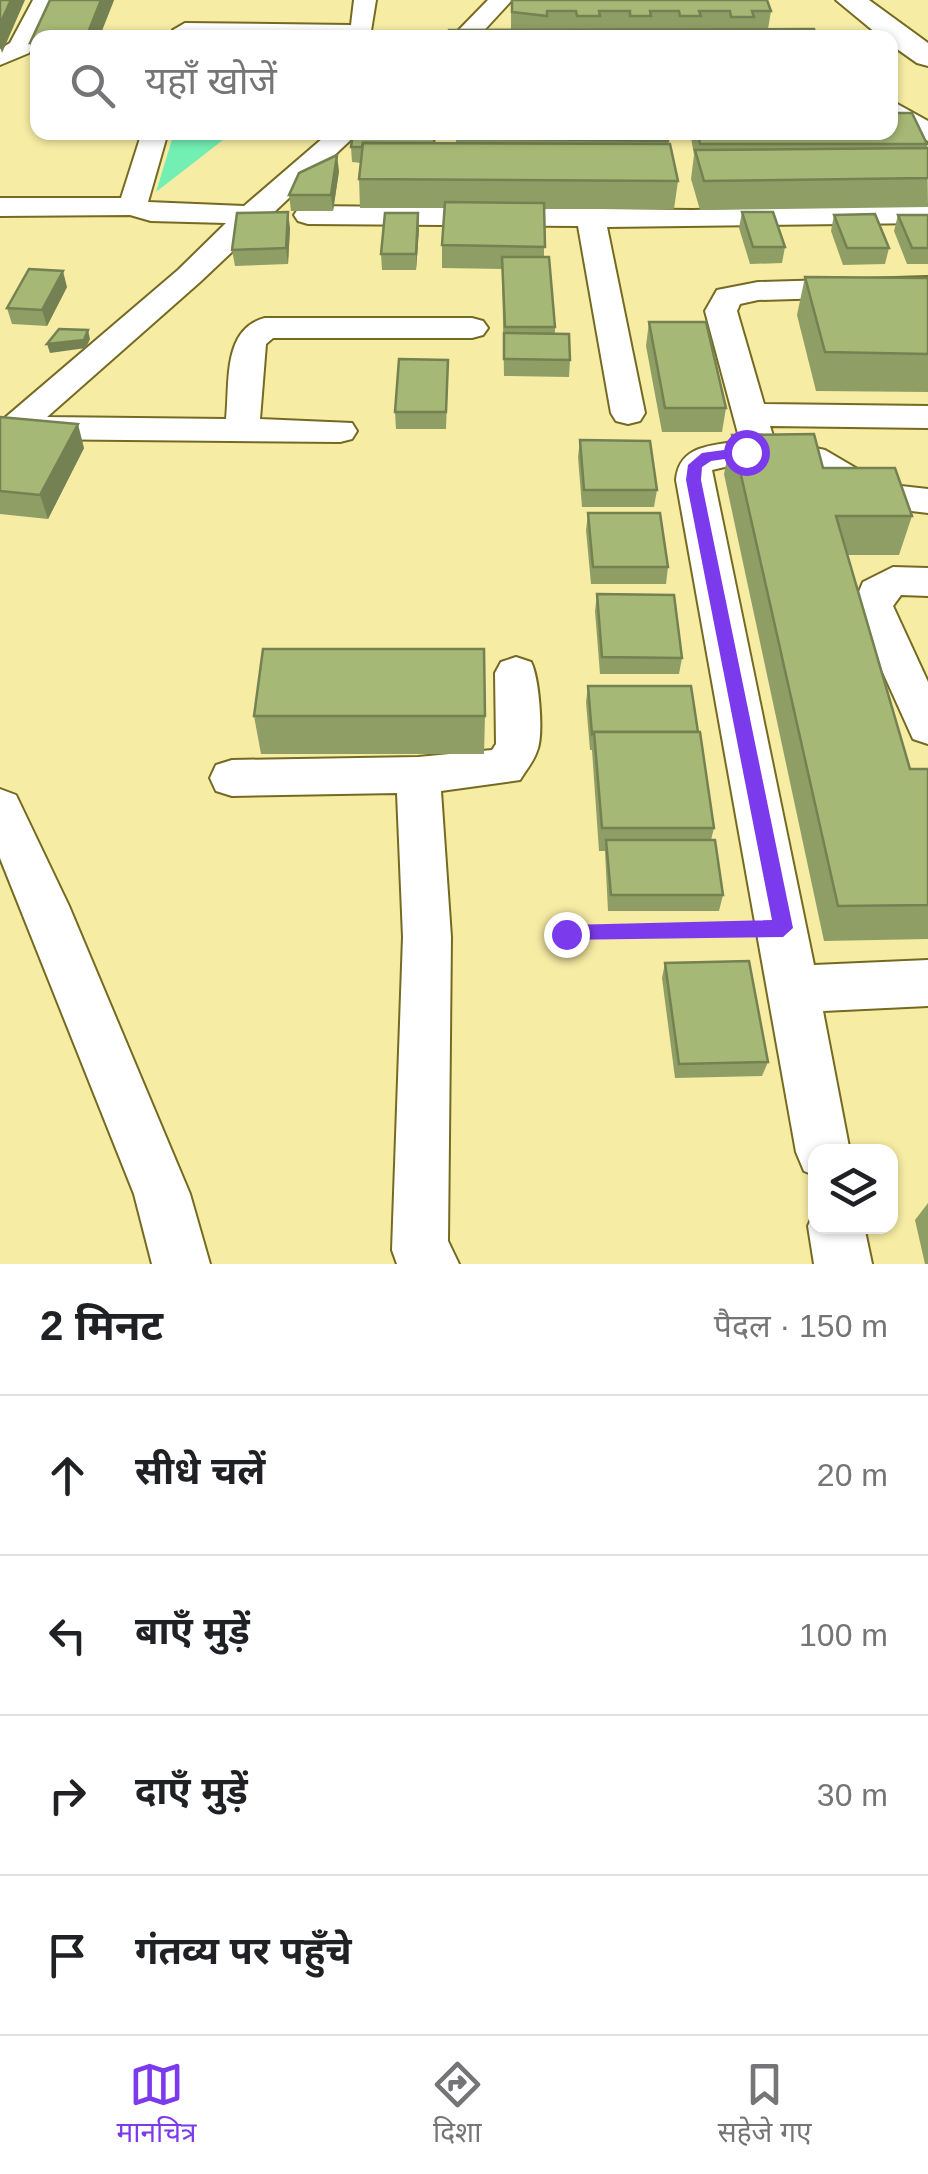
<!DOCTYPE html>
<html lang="hi">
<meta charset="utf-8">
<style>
:root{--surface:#fff;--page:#f2f2f2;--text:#202124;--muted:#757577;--line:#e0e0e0;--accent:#7c3aed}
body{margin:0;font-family:Helvetica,"Noto Sans Devanagari",sans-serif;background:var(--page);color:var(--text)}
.controls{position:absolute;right:30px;bottom:30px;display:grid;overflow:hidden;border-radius:20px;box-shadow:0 2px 8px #0004}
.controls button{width:90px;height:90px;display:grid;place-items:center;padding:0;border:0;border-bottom:2px solid var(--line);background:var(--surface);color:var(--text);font:50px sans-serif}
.stop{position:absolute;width:30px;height:30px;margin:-22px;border:8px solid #7c3aed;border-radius:50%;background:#fff}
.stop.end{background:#7c3aed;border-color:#fff;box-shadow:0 2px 10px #0008}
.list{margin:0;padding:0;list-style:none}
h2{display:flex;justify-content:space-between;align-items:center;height:130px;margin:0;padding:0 40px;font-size:42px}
h2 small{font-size:32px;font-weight:400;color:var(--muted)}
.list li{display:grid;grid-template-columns:65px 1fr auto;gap:30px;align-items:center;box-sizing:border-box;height:160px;padding:0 40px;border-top:2px solid var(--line)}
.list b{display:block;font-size:38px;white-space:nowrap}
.list em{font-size:32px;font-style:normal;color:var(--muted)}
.icon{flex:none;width:55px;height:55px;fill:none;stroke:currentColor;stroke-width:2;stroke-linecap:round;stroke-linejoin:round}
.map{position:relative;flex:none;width:928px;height:1264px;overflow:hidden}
.search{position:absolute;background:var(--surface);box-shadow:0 2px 8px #0004;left:30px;right:30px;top:30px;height:110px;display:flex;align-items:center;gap:25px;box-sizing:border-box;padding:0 35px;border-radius:20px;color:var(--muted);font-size:38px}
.sheet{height:770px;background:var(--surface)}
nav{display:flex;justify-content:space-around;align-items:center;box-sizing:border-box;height:140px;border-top:2px solid var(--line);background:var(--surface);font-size:28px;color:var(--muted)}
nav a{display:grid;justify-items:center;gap:5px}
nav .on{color:var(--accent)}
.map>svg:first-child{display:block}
.green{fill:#73efb4}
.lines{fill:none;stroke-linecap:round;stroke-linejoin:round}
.minor-casing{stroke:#746a22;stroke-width:4}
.major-casing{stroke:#746a22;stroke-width:4}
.path{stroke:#a69e68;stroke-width:8;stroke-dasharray:10 6;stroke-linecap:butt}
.minor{fill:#fff;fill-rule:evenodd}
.major{fill:#fff;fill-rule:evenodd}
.wall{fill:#8f9e65}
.shaded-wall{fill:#748152}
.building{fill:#a6b875;stroke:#748152;stroke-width:2.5}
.route{fill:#7c3aed}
</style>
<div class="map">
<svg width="928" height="1264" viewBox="0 0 928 1264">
<rect width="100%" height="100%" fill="#f7eca4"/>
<!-- green -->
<path class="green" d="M174 133H232L156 192Z"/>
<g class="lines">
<!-- minor casing -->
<g class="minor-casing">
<g id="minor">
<path d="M33 0H55L29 53 0 65V49L10 43Z"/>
<path d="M354 0H376L370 37H185L173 30 185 23 351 25Z"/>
<path d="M488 0H512L477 38H451Z"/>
<path d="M877 30 889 37 861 38 865 33Z"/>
<path d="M890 100 928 121V141L890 120Z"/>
<path d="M142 132H168L148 202 244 206 330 132H359L200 282 47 417 226 419C230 383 222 329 265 318H472L483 321 488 328 483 335 472 338H273L266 344 260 419 352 423 357 431 352 439 340 442 23 439 12 448 0 451V422L178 270 226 223 151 221 130 215 0 216V198H121Z"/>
<path d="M928 205V223L607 227 645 413 640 421 628 424 616 421 611 413 578 226 308 224 298 221 294 215 298 209 308 206 692 210Z"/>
<path d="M928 277V295L758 300 740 304 737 311 764 404 928 406V428L770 426 774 439 825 450 883 484 928 489V513L862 505 802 467 763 458 712 470 814 965 928 960V1006L823 1011 850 1152H816V1176L804 1171 796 1152 676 480C679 445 711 446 740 441L705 311 717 290 758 282Z"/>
<path d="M893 567 928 568V596L901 595 893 606 928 682V744L913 739 853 606 863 582Z"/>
<path d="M516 657 531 662C539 677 544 735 537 751 534 761 526 770 520 780L441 791 451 937 448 1241 459 1264H397L392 1250 403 937 397 793 232 796 216 791 210 778 216 765 232 760 418 757 492 750 496 744 495 673 501 662Z"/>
<path d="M0 789 16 795 69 906 190 1194 210 1264H152L134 1194 0 858Z"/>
<path d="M816 1208V1226H864L872 1264H814L808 1226Z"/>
</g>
</g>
<!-- major casing -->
<g class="major-casing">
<path id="major" d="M836 0H869L928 43V66L917 63 890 44V38H882Z"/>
</g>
<!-- path -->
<path class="path" d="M566 934 742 929"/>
<!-- minor -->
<use href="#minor" class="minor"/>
<!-- major -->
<use href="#major" class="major"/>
</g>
<!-- wall -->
<g class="wall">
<path d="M50 0H114L99 38H38V65H35L30 43Z"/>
<path d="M511 0 771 11 768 29 511 30Z"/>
<path d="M456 132 668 141 678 181 674 209H544V257L555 327V333L570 360 569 377 504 376 502 269 442 268V245L445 208H360L359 179 361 163 352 162 351 147 456 144Z"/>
<path d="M690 132H890L927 144 928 207 700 210 691 179 694 155Z"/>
<path d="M339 171 333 211H291L289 195Z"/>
<path d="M742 212 785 247 782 263 750 264 739 228Z"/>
<path d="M834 215 889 248 885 264 843 265 831 231Z"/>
<path d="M898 215H928V264H907L894 231Z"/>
<path d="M290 228 288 264 235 266 232 250Z"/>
<path d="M419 229 416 270H382L381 254Z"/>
<path d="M805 277 928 278V392L816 391 797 315Z"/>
<path d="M67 287 47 326 12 324 7 308Z"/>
<path d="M649 322 726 408 722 432H662L646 346Z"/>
<path d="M448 376 446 429H396L395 412Z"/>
<path d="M0 417 84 448 48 519 0 514Z"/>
<path d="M732 435 823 468 912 516 899 555H848L928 905V939L824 941 724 474Z"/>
<path d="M580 440 657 490 654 507H582L578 457Z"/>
<path d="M588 513 668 567 666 584H591L586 530Z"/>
<path d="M597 594 682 658 679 674H600L595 611Z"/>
<path d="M588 686 714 828 711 840 723 895 719 911H608L605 851H599L592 750H590L586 702Z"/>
<path d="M254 716H485L484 754H261Z"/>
<path d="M665 963 768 1062 762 1076 675 1078 662 978Z"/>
<path d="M928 1203V1264H925L915 1220Z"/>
</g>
<!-- shaded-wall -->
<g class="shaded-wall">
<path d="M11 0H25L2 53 0 46V24Z"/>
<path d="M101 0H114L99 38H86Z"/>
<path d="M337 155 339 171 333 211 331 195Z"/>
<path d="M288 212 290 228 288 264 286 248Z"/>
<path d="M418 213 419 229 416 270V254Z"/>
<path d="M63 271 67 287 47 326 42 310Z"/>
<path d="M88 330 90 339 86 348 50 353 47 344Z"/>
<path d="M78 424 84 448 48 519 40 495Z"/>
</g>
<!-- building -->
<g class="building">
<path d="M0 0H11L0 24Z"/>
<path d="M50 0H101L86 38H38V43H30Z"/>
<path d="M512 0H767L771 11H752L754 17H731L730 11H699L701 16H680L679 11H650L651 16H630V11H599L600 16H577L576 11H547V16L512 12Z"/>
<path d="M814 29 818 38H449V30Z"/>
<path d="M890 113H912L927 144H700L698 132H890Z"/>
<path d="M353 132H435L434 143H363L362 147H351Z"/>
<path d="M456 132H667L668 141 456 138Z"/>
<path d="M363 143 670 144 678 181 359 179Z"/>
<path d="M928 148V178L704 181 695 150Z"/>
<path d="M337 155 331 195H289L299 173Z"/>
<path d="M445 202 544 203 545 247 442 245Z"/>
<path d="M288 212 286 248 232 250 237 213Z"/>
<path d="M742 212H773L785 247H753Z"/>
<path d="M385 213H418L416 254H381Z"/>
<path d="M875 214 889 248H847L834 215Z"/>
<path d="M898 215H928V248H912Z"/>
<path d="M502 257H549L555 327H505Z"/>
<path d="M29 269 63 271 42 310 7 308Z"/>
<path d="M805 277 928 278V354L825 352Z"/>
<path d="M649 322H706L726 408H665Z"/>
<path d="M59 329 88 330 84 340 47 344Z"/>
<path d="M504 333 569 334 570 360 504 359Z"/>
<path d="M399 359 448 360 446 412H395Z"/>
<path d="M0 417 78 424 40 495 0 491Z"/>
<path d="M814 434 823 468H895L912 516H836L910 769H928V905L838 906 732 435Z"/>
<path d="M580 440 650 441 657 490H584Z"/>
<path d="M588 513H660L668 567H593Z"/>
<path d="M597 594 674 595 682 658 602 657Z"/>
<path d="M263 649H484L485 716H254Z"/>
<path d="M588 686H691L698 732H594L592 734Z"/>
<path d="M594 732H700L714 828H602Z"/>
<path d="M606 840H715L723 895H611Z"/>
<path d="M749 961 768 1062 679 1064 665 963Z"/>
</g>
<!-- route -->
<path class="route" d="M746 447 754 452 752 455 711 461 702 467 701 480 793 928 783 937 559 940V928L566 925 772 920 686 480 688 465 702 453Z"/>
</svg>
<div class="controls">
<button><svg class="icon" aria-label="layers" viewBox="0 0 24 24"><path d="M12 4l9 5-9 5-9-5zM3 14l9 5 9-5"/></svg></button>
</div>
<div class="stop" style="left:746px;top:452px"></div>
<div class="stop end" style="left:566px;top:934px"></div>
<div class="search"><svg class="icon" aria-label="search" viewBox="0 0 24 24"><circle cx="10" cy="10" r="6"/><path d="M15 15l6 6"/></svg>यहाँ खोजें</div>
</div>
<section class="sheet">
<h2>2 मिनट<small>पैदल · 150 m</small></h2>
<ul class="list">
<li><svg class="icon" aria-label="ahead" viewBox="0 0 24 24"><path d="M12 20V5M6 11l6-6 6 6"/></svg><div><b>सीधे चलें</b></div><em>20 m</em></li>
<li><svg class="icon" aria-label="left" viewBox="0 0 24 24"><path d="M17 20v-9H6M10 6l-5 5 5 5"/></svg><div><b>बाएँ मुड़ें</b></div><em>100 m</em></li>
<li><svg class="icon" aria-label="right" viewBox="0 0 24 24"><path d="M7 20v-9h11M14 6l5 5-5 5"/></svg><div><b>दाएँ मुड़ें</b></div><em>30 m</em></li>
<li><svg class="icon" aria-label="arrive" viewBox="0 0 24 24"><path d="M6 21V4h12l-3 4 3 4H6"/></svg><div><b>गंतव्य पर पहुँचे</b></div></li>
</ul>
</section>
<nav>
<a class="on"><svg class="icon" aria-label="map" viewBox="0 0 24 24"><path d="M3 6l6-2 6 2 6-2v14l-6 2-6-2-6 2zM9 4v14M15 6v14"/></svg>मानचित्र</a>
<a><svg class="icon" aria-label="directions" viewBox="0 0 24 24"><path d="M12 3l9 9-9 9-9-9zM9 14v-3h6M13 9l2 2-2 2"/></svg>दिशा</a>
<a><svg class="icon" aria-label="saved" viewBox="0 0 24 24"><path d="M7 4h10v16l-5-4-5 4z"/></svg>सहेजे गए</a>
</nav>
